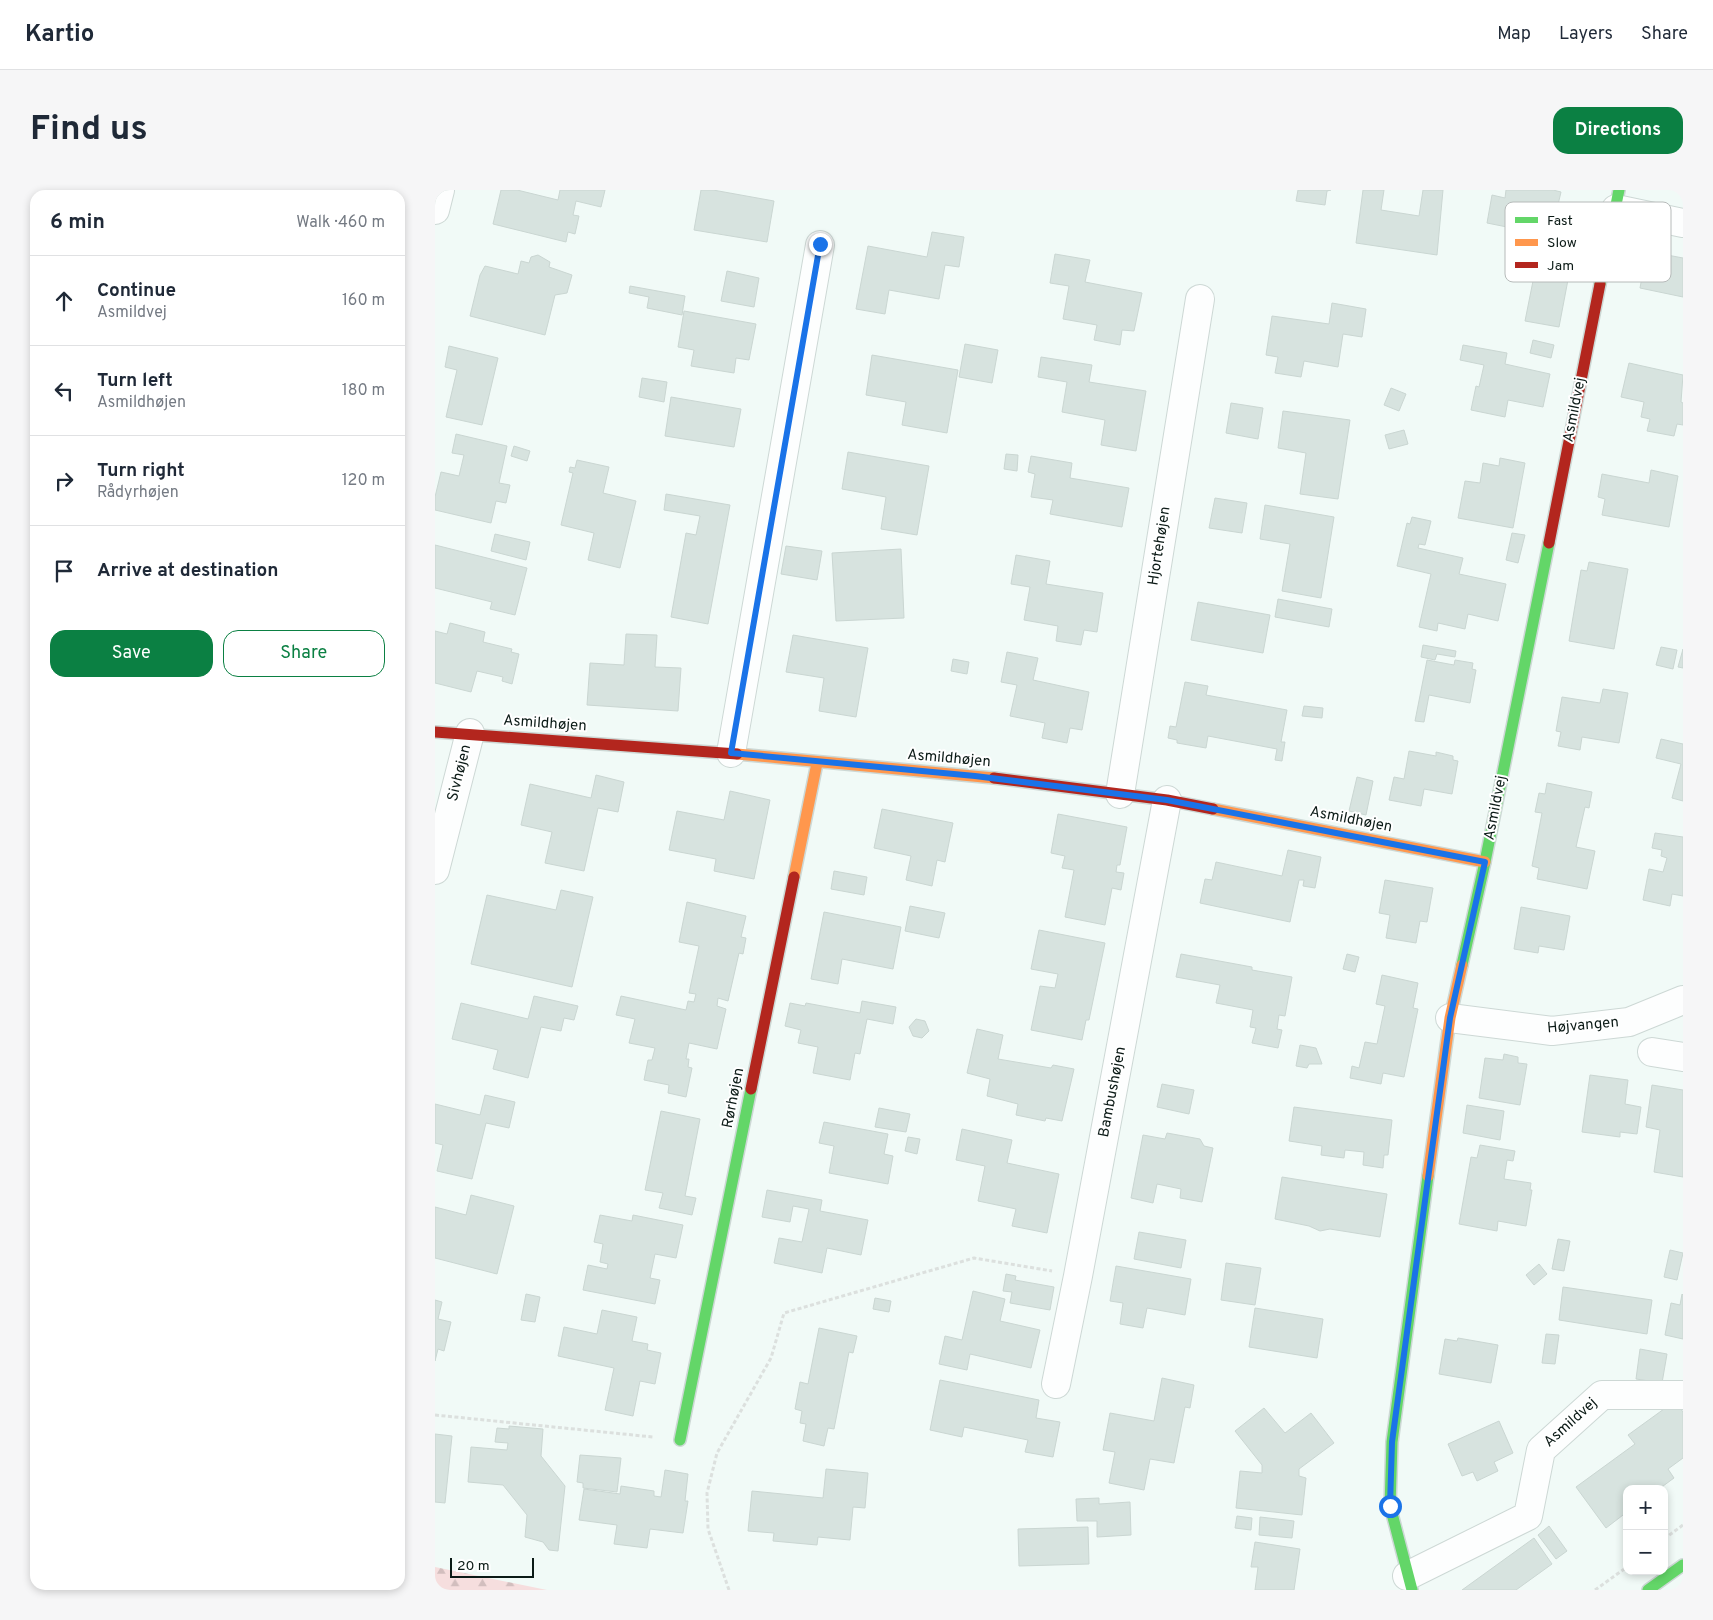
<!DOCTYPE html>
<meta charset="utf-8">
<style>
:root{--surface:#fff;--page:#f6f6f7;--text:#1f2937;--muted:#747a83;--line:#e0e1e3;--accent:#0b8043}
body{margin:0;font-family:Overpass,sans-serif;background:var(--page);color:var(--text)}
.controls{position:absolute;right:15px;bottom:15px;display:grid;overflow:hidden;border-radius:10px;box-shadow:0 2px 8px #0003}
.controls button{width:45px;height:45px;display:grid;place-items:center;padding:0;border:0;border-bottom:1px solid var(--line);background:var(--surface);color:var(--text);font:25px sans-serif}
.scale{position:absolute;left:15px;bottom:12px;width:84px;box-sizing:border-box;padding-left:5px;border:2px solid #0b1a16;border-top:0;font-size:14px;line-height:18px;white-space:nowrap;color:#0b1a16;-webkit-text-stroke:4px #fff;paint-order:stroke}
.stop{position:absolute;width:15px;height:15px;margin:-11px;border:4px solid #1a73e8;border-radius:50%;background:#fff}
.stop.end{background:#1a73e8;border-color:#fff;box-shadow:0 1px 5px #0008}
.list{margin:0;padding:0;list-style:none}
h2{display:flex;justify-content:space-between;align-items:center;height:65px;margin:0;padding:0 20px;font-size:21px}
h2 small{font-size:16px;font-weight:400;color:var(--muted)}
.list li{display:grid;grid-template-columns:32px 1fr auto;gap:15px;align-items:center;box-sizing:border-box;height:90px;padding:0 20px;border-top:1px solid var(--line)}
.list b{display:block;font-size:19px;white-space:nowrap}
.list p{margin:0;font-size:16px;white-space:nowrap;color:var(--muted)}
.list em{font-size:16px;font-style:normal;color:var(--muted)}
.actions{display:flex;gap:10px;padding:15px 20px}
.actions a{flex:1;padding:11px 0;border:1px solid var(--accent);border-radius:15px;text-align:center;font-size:18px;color:var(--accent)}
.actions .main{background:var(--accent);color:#fff}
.icon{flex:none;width:28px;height:28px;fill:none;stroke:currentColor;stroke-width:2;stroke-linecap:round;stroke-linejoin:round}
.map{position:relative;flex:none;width:1248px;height:1400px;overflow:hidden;border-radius:15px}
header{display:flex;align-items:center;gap:30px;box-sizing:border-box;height:70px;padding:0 25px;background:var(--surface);border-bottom:1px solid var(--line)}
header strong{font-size:24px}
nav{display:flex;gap:28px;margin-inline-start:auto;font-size:18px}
.intro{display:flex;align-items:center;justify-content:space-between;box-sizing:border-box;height:120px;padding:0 30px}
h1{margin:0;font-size:35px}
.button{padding:12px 22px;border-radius:15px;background:var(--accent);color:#fff;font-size:18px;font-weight:700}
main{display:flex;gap:30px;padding:0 30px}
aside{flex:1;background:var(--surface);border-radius:15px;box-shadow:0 2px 8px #0003}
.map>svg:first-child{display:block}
.forest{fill:url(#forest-firs)}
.building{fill:#d7e3df;stroke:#cad6d2}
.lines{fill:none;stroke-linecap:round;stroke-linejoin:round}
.street-casing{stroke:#cdd8d5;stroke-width:30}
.fast-casing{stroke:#cdd8d5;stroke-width:14}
.slow-casing{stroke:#cdd8d5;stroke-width:14}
.jam-casing{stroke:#cdd8d5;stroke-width:14}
.path{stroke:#dce0de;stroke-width:3;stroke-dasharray:4 2.5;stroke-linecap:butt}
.street{stroke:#fdfefe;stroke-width:28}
.fast{stroke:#63d668;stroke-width:11}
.slow{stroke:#ff974d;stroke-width:11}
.jam{stroke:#b3261e;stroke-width:11}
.route{stroke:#1a73e8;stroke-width:6}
.labels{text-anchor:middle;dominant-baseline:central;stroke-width:4;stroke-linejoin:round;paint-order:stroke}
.street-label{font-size:15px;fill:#0b1a16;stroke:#fff}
.key{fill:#fff;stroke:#b6bab9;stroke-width:1}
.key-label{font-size:14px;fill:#0b1a16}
</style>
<header>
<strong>Kartio</strong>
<nav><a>Map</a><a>Layers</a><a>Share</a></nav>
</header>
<div class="intro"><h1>Find us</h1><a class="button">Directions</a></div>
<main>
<aside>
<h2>6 min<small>Walk · 460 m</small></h2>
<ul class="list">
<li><svg class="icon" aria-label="ahead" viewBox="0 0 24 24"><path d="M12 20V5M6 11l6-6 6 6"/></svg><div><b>Continue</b><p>Asmildvej</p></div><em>160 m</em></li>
<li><svg class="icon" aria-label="left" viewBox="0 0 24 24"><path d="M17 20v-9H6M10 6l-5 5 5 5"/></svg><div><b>Turn left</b><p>Asmildhøjen</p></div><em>180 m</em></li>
<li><svg class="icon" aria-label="right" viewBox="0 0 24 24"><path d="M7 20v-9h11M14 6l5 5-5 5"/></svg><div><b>Turn right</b><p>Rådyrhøjen</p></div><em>120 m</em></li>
<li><svg class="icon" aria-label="arrive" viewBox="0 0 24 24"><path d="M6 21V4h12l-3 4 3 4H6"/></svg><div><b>Arrive at destination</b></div></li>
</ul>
<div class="actions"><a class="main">Save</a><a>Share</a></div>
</aside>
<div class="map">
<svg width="1248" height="1400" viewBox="0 0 1248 1400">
<defs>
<pattern id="forest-firs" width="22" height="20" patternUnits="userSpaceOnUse" patternTransform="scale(1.25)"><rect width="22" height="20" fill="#f6dede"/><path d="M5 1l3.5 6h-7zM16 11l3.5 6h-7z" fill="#d2bebe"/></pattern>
</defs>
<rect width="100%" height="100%" fill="#f1faf7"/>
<!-- forest -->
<path class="forest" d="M0 1377 112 1400H0Z"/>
<!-- building -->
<g class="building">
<path d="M66 0H82L123 10 125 0H170L166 17 141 11 138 25 144 26 140 44 133 42 131 52 58 34Z"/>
<path d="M266 0H278L339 11 332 52 259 40Z"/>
<path d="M863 0H896L892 1 890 15 861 11Z"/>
<path d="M928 0H949L946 20 984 26 988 0H1008L1002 65 921 53Z"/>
<path d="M1071 0H1118L1126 2 1122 19 1092 13 1087 40 1052 33 1057 5 1070 8Z"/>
<path d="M497 42 529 47 524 77 510 75 504 109 454 100 450 124 421 119 433 56 492 67Z"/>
<path d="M620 64 655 70 650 92 707 103 699 141 687 140 685 155 659 150 662 135 628 129 634 96 615 93Z"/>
<path d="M1089 64 1136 74 1124 137 1090 131 1099 86 1085 84Z"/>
<path d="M1227 64 1248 68V107L1205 98 1209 76 1224 79Z"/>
<path d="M103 65 115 72 114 77 137 85 132 103 120 105 110 145 35 126 45 85 50 76 83 84 86 71 94 73 96 67Z"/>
<path d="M292 81 324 88 319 117 286 111Z"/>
<path d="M195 96 250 106 247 125 212 118 214 107 194 103Z"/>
<path d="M897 113 931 119 927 147 908 144 903 177 869 171 866 187 840 183 843 167 831 165 837 126 894 134Z"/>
<path d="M249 121 321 134 314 170 301 168 299 183 256 176 259 160 243 157Z"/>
<path d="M1098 150 1119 155 1116 168 1095 163Z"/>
<path d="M530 154 563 160 557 193 524 187Z"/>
<path d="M1028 155 1072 163 1070 174 1115 184 1108 217 1073 210 1070 227 1036 220 1041 196 1044 197 1049 175 1025 170Z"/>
<path d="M14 156 63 168 47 235 11 227 22 180 10 177Z"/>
<path d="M437 165 523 180 512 243 467 235 471 212 431 205Z"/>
<path d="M606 167 657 175 654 192 711 201 701 261 666 255 670 230 627 222 632 192 603 187Z"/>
<path d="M1194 173 1248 185 1246 212 1248 213V235L1242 234 1239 246 1212 241 1215 229 1206 227 1209 212 1186 207Z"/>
<path d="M207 188 232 192 229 212 204 207Z"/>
<path d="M956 198 971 204 964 221 949 215Z"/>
<path d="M236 207 306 219 299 257 230 246Z"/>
<path d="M796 213 828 218 823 249 791 243Z"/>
<path d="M848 221 915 230 903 309 865 304 871 263 843 258Z"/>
<path d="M969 240 973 254 954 259 950 245Z"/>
<path d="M21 244 72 256 64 293 75 295 71 313 61 311 56 333 0 320V307L6 282 24 286 29 265 17 263Z"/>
<path d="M79 256 95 261 92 271 76 266Z"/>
<path d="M413 262 494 276 482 345 446 339 451 307 407 299Z"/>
<path d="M571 264 583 265 582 281 569 279Z"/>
<path d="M596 266 637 273 635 288 694 298 687 337 615 324 618 310 596 307 600 284 593 282Z"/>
<path d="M1065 268 1090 273 1078 338 1023 328 1030 291 1045 293 1048 273 1064 276Z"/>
<path d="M142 270 174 277 168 303 201 311 185 378 153 370 159 343 126 335 138 283 134 282 135 277 140 278Z"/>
<path d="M1216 280 1243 286 1234 337 1167 325 1170 309 1163 307 1167 284 1214 293Z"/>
<path d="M231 304 295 315 273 434 236 427 251 343 261 345 265 326 229 320Z"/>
<path d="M780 308 812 313 807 343 774 338Z"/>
<path d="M830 315 899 327 886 408 847 401 855 354 825 349Z"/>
<path d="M977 327 996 331 990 355 984 354 983 358 1028 368 1024 384 1071 394 1063 431 1033 424 1030 439 1003 433 1002 441 984 437 996 384 962 376 972 333 975 334Z"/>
<path d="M1077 343 1090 345 1083 373 1071 370Z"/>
<path d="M60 344 95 352 91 370 56 361Z"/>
<path d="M0 355 92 378 80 425 55 419 57 412 0 398Z"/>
<path d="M351 356 387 361 382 390 346 384Z"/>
<path d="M466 359 469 428 401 431 397 363Z"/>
<path d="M581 365 615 371 611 394 668 403 662 442 649 440 646 455 621 451 623 436 589 430 595 397 576 394Z"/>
<path d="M1154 372 1193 379 1179 459 1134 451 1146 380 1152 381Z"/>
<path d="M843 409 897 419 894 437 840 427Z"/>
<path d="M763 412 835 425 828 463 756 450Z"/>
<path d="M15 433 50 442 48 452 77 459 76 462 84 464 77 494 67 491 68 487 42 481 36 502 0 493V441L12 444Z"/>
<path d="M191 444 222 445 220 477 246 478 243 521 152 515 155 473 189 475Z"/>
<path d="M358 445 433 458 421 527 384 521 389 488 351 482Z"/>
<path d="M988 455 1021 461 1020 467 1002 464 1000 470 986 467Z"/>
<path d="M1226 457 1242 460 1238 479 1221 475Z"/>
<path d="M1248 459V478L1243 477Z"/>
<path d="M572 462 603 468 598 490 654 502 647 540 635 538 632 553 607 548 610 533 575 526 582 495 566 492Z"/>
<path d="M518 469 534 472 532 484 516 481Z"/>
<path d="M992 470 1019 475 1020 470 1038 473 1037 479 1041 480 1035 513 994 505 989 532 980 531Z"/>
<path d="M750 492 773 496 771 505 852 520 846 552H850L847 571 840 570 842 559 773 546 771 558 742 553V550L733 548 735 536 741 537Z"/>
<path d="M1168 499 1193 503 1184 553 1147 547 1145 560 1123 556 1126 542 1121 541 1127 507 1165 513Z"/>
<path d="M869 516 888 518 887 528 867 526Z"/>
<path d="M1226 549 1248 554V611L1237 608 1246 574 1221 568Z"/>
<path d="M974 561 1001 566V562L1018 566V570L1023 571 1017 604 989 599 986 616 954 610 959 587 969 589Z"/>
<path d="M161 585 189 592 183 622 163 618 149 681 110 673 117 642 86 635 95 594 156 608Z"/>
<path d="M922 587 938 591 931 625 914 621Z"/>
<path d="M1112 593 1157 602 1154 618 1150 617 1141 657 1160 661 1152 699 1102 689 1104 678 1097 676 1107 623 1100 622 1104 603 1110 604Z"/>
<path d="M295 601 335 610 319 689 279 681 281 669 234 660 242 621 289 630Z"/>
<path d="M447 619 518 633 510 672 502 670 497 696 471 690 476 666 439 658Z"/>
<path d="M623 624 692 637 685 675H682L681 682 689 683 686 700 677 698 670 735 630 727 639 680 627 678 630 666 616 663Z"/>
<path d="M1220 643 1248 647V706L1237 704 1235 716 1208 710 1214 679 1228 682 1232 668 1226 666 1227 660 1217 658Z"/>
<path d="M853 660 886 667 880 698 868 696 869 690H864L855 732 765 713 770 689 777 690 781 672 847 686Z"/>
<path d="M399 681 432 687 429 705 396 699Z"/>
<path d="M950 690 998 698 992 732 985 731 981 753 951 748 955 725 944 723Z"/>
<path d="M126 700 158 707 137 797 36 774 52 705 121 720Z"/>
<path d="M252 712 311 726 306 747 311 748 308 764 304 763 293 811 283 808 282 816 291 819 282 859 254 853 251 869H254L253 877 257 878 251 907 233 903 234 895 209 890 213 870H217L220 858 194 853 200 829 181 825 186 806 251 820 253 811 259 812 261 804 254 803 264 756 244 752Z"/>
<path d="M475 716 510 723 504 748 470 741Z"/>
<path d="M1086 717 1135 726 1129 760 1104 756 1103 763 1079 759Z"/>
<path d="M389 722 466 737 458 779 407 769 403 794 376 789Z"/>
<path d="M604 740 670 753 654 830H651L647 850 596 840 605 796 620 798 623 784 596 779Z"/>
<path d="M746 764 817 777V780L857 787 850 826 844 825 842 839 847 840 843 858 817 853 821 838 815 837 818 820 781 813 785 795 741 787Z"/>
<path d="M912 764 924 767 920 782 908 779Z"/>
<path d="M947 785 983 793 978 818 983 819 969 887 948 883 946 894 915 888 917 876 924 878 930 852 942 854 950 816 941 814Z"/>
<path d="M99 806 143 816 139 830 129 828 126 841 106 837 93 888 58 879 63 860 17 849 26 813 93 829Z"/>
<path d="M427 811 461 817 458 834 432 829 425 864 420 863 415 890 378 883 383 857 363 853 366 840 350 836 355 813 370 816 371 813 425 823Z"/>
<path d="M481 829 490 831 494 841 487 848 478 846 474 837Z"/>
<path d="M542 839 568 845 563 869 616 878 618 875 639 879 627 931 611 928 610 931 581 925 583 914 552 906 555 889 532 883Z"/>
<path d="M865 855 881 858 887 874H874L872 878 861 876Z"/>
<path d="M1069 864 1083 867V873L1092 874 1085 915 1044 908 1050 868 1068 870Z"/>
<path d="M1155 885 1193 890 1190 914 1206 917 1202 944 1185 942V947L1147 942Z"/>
<path d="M727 894 759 900 754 924 722 917Z"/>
<path d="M1217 895 1248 900V987L1219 982 1225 940 1211 937Z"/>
<path d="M50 905 80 912 74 938 51 933 37 989 2 981 8 955 0 953V914L45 925Z"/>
<path d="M1032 915 1069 921 1065 950 1028 943Z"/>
<path d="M859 917 957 930 953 965H949L948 978 928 975 929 962 910 960 909 968 886 965 887 956 854 951Z"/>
<path d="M444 918 475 924 471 942 440 937Z"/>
<path d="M226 921 265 929 250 1006 261 1008 257 1025 224 1018 228 1003 210 1000Z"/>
<path d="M389 932 453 944 449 964 458 966 453 994 394 983 399 956 384 953Z"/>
<path d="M527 939 577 950 572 973 624 984 612 1043 577 1036 581 1019 543 1011 550 976 521 970Z"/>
<path d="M732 943 765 949 769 956 778 958 767 1012 745 1008 746 999 722 994 718 1013 696 1008 708 945 730 949Z"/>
<path d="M473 947 485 949 482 964 470 961Z"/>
<path d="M1045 955 1080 961 1078 971 1072 970 1069 989 1096 993 1095 1000H1097L1091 1036 1063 1031 1062 1041 1024 1034 1036 967 1042 968Z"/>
<path d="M847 987 952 1004 945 1047 895 1039 885 1041 874 1036 840 1029Z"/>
<path d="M332 1000 387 1010 385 1021 433 1030 426 1065 392 1058 387 1083 339 1073 344 1048 367 1052 374 1019 358 1016 355 1032 327 1027Z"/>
<path d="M36 1005 79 1016 62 1084 0 1068V1017L31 1025Z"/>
<path d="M165 1025 197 1031 198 1025 248 1035 241 1068 220 1064 215 1088 225 1090 220 1114 148 1100 153 1075 172 1079 173 1074 165 1072 168 1054 159 1052Z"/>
<path d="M704 1042 751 1050 746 1078 699 1069Z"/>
<path d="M1123 1049 1135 1051 1129 1081 1117 1079Z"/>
<path d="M1235 1060 1248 1063 1242 1090 1229 1087Z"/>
<path d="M791 1073 826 1078 820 1115 786 1110Z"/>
<path d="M1104 1074 1112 1084 1099 1095 1091 1085Z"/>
<path d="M681 1076 756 1089 750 1125 712 1118 708 1138 685 1134 688 1113 675 1111Z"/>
<path d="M571 1084 581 1086 580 1090 619 1097 615 1120 575 1113 577 1102 568 1101Z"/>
<path d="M1128 1097 1217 1110 1212 1144 1124 1130Z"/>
<path d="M538 1101 570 1109 565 1131 605 1140 596 1178 535 1164 532 1180 504 1174 510 1146 527 1150Z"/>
<path d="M91 1104 105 1107 100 1132 86 1130Z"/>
<path d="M1247 1104 1248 1105V1149L1230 1145 1236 1113 1245 1115Z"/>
<path d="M440 1108 456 1111 454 1122 438 1119Z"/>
<path d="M0 1110 7 1112 3 1129 16 1132 9 1161 3 1159 0 1171Z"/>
<path d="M820 1118 888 1129 882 1168 814 1157Z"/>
<path d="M167 1120 202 1127 197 1151 213 1154 212 1160 226 1163 220 1194 205 1191 198 1226 170 1220 179 1178 123 1166 129 1137 162 1144Z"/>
<path d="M384 1138 422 1146 418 1163 414 1162 399 1239 393 1238 389 1256 368 1251 371 1234 365 1233 367 1221 360 1219 365 1192 373 1194Z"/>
<path d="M1111 1144 1124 1145 1120 1174 1107 1173Z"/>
<path d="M1023 1148 1063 1155 1056 1193 1004 1184 1010 1149 1022 1151Z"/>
<path d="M1205 1159 1232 1164 1227 1193 1201 1189Z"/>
<path d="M727 1188 759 1195 755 1218 750 1217 739 1273 715 1269 709 1300 674 1293 680 1262 668 1260 675 1223 719 1231Z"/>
<path d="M505 1190 604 1210 601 1228 625 1232 618 1267 590 1262 593 1250 529 1237 527 1247 495 1240Z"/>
<path d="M1240 1211 1248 1222V1268L1233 1279 1239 1288 1224 1299H1192V1322L1171 1338 1141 1297 1200 1254 1193 1245Z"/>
<path d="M829 1218 850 1243 876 1223 899 1253 864 1279V1286L871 1288 867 1325 801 1318 805 1281 827 1283V1275L800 1241Z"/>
<path d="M1064 1231 1078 1263 1059 1272 1063 1281 1042 1291 1038 1282 1027 1286 1013 1254Z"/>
<path d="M74 1236 108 1239 106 1266 130 1296 123 1361 114 1360 108 1352 90 1347 92 1325 68 1295 33 1292 36 1257 72 1260 73 1253 60 1252 62 1238 74 1239Z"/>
<path d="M0 1244 17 1246 10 1313 0 1312Z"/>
<path d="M145 1265 186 1268 182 1302 148 1298V1293L142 1292Z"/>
<path d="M391 1279 433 1283 430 1318 418 1317 415 1350 383 1347 382 1355 338 1351 339 1343 313 1341 317 1301 388 1308Z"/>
<path d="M230 1280 253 1284 250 1311H253L248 1343 215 1339 212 1358 179 1354 182 1335 144 1330 149 1299 185 1304 186 1296 219 1301V1306L226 1307Z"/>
<path d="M664 1308V1314L695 1312 696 1345 662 1347V1331H642L641 1309Z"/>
<path d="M802 1326 817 1328 816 1340 800 1338Z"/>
<path d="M825 1327 859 1331 857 1348 824 1345Z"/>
<path d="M1114 1336 1132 1361 1121 1369 1103 1345Z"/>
<path d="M653 1337 654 1374 584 1376 583 1339Z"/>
<path d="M1099 1348 1117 1374 1081 1400H1027Z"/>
<path d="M820 1352 865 1359 859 1400H820L823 1377H816Z"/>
</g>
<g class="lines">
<!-- street casing -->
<g class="street-casing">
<g id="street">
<path d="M1181 19 1248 33"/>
<path d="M0 20 5 0"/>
<path d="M296 563 385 55"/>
<path d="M685 604 765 109"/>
<path d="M0 680 35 543"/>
<path d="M1015 828 1117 841 1194 832 1248 810"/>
<path d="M1217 862 1248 867"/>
<path d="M621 1194 643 1086 732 610"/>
<path d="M972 1386 1093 1326 1106 1260 1167 1205H1248"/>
</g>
</g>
<!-- fast casing -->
<g class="fast-casing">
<g id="fast">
<path d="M1165 94 1184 0"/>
<path d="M1027 775 1050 672 1114 353"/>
<path d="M245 1250 316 899"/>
<path d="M977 1400 955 1316 957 1252 993 986"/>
<path d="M1213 1400 1248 1375"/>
</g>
</g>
<!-- slow casing -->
<g class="slow-casing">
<g id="slow">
<path d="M302 564 559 588"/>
<path d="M778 619 1050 672"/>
<path d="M359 687 382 573"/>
<path d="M993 986 1015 828 1027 775"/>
</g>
</g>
<!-- jam casing -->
<g class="jam-casing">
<g id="jam">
<path d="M1114 353 1165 94"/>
<path d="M0 542 302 564"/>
<path d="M559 588 732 610 778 619"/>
<path d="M316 899 359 687"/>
</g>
</g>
<!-- path -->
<g class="path">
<path d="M0 1225 218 1247"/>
<path d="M1229 1349 1248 1335"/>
<path d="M294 1400 273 1339 272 1303 282 1263 336 1168 349 1123 539 1068 617 1081"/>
<path d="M1160 1400 1192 1377"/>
</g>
<!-- street -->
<use href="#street" class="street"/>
<!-- fast -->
<use href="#fast" class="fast"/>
<!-- slow -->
<use href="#slow" class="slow"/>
<!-- jam -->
<use href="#jam" class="jam"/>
</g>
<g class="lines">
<!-- route -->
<path class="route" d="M385 54 296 563 540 586 732 610 1050 672 1015 828 957 1252 955 1316"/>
</g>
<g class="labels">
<!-- street labels -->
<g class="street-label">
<text transform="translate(1140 220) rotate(-79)">Asmildvej</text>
<text transform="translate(725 356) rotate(-81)">Hjortehøjen</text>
<text transform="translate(110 534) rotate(4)">Asmildhøjen</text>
<text transform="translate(514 569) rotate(5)">Asmildhøjen</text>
<text transform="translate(25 583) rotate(-76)">Sivhøjen</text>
<text transform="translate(1061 618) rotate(-79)">Asmildvej</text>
<text transform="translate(916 630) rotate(11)">Asmildhøjen</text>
<text transform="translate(1148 836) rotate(-5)">Højvangen</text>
<text transform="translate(678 902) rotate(-79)">Bambushøjen</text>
<text transform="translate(299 908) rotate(-79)">Rørhøjen</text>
<text transform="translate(1136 1233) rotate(-42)">Asmildvej</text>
</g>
</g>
<!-- legend -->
<rect x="1070" y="12" width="166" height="80" rx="8" class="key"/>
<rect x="1080" y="27" width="23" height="6" fill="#63d668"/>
<rect x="1080" y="49" width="23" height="7" fill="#ff974d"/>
<rect x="1080" y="72" width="23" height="6" fill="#b3261e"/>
<g class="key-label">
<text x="1112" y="35">Fast</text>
<text x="1112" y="57">Slow</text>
<text x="1112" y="80">Jam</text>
</g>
</svg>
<div class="controls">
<button>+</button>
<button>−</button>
</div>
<div class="scale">20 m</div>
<div class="stop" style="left:955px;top:1316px"></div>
<div class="stop end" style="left:385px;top:54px"></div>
</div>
</main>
